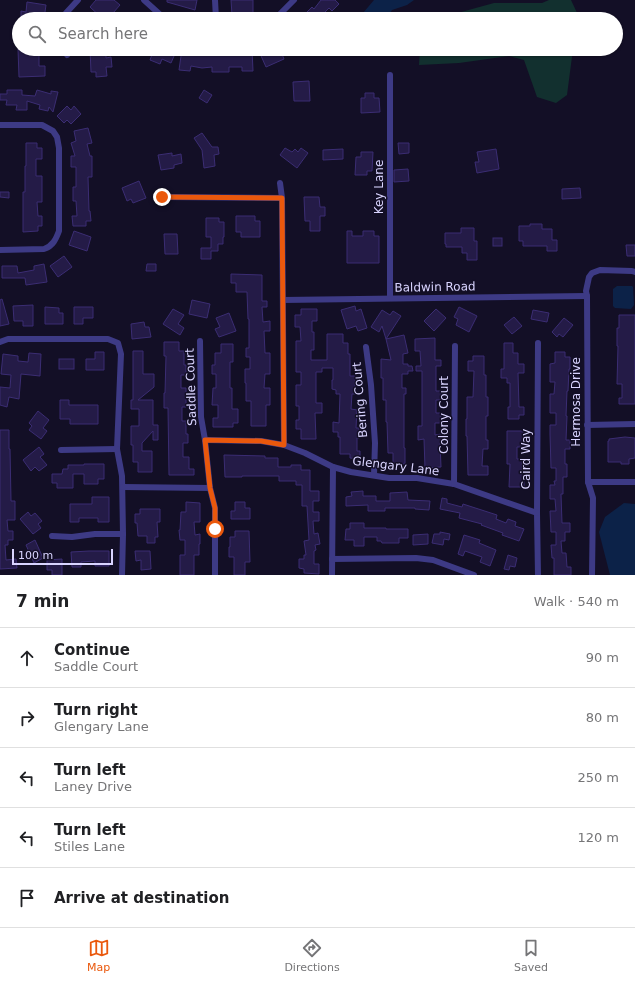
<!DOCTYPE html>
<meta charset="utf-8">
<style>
:root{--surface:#fff;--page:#f2f2f2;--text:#202124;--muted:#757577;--line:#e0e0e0;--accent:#ea580c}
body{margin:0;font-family:"DejaVu Sans",sans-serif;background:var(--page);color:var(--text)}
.scale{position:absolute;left:12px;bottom:10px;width:101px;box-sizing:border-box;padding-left:4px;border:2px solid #d9d4ff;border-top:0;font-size:11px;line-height:14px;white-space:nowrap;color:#d9d4ff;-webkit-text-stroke:3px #130f26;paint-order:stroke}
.stop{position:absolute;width:12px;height:12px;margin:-9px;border:3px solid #ea580c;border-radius:50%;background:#fff}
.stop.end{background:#ea580c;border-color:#fff;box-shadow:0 1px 4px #0008}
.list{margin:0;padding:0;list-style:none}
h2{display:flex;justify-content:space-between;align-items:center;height:52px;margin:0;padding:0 16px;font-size:17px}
h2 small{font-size:13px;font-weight:400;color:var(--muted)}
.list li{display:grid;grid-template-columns:26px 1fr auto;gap:12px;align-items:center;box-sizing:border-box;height:60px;padding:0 16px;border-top:1px solid var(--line)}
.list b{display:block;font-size:15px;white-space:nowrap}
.list p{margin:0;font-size:13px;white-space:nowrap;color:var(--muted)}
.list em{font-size:13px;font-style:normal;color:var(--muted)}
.icon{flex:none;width:22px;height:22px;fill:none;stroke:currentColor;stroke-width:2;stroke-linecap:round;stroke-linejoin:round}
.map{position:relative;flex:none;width:635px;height:575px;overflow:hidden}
.search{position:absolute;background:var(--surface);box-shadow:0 1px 3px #0004;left:12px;right:12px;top:12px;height:44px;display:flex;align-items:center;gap:10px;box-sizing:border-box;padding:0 14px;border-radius:22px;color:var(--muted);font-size:15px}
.sheet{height:352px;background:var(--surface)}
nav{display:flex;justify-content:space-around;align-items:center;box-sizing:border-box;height:56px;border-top:1px solid var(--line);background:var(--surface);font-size:11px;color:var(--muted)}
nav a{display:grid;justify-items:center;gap:2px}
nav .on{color:var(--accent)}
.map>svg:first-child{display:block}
.green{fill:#12302f}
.water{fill:#0c2248}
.building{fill:#241b47;stroke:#3b2d73}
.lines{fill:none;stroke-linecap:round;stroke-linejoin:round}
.minor{stroke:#3d3a85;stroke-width:6}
.route{stroke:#ea580c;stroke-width:5}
.labels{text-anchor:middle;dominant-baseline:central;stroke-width:3;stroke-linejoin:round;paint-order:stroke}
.street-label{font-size:12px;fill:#d9d4ff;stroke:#130f26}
</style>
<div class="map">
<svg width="635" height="575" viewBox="0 0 635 575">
<rect width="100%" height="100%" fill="#130f26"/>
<!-- green -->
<g class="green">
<path d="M549 0H571L578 15 577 19H448L454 14 494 3H542Z"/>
<path d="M420 49H573L567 95 556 103 537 97 524 60 509 56 459 63 419 65Z"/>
</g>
<!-- water -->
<g class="water">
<path d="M374 0H414L407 5 392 10 386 19H358Z"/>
<path d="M617 286H632L633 287 634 305 631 309 615 308 613 306V289Z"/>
<path d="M624 503 635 504V575H610L599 532 605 517Z"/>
</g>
<!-- building -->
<g class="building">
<path d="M96 0H114L120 5 113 13 119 19H103L90 7Z"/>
<path d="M167 0H197L195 10 167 2Z"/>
<path d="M231 0H253V15H232Z"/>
<path d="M321 0H335L339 4 332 11 329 8 321 16 324 19H296L303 13 304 15 312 7 314 9Z"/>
<path d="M27 2 46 5 44 19H21V11L26 12Z"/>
<path d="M18 49H39V66H45V76L19 77Z"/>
<path d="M90 49H103V53H106V58L111 57 112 67H106L107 76 96 77V72H91Z"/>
<path d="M154 49H177L171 63 162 59 160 64 150 60Z"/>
<path d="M182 49H193V51L218 53V49H229V52H242V49H252L253 71H242V67H229V72H212V67L202 68 191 66 190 71 179 70Z"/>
<path d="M258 49H280L284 59 266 67Z"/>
<path d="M309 81 310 101H294L293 82Z"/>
<path d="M7 90H22V95L35 96 37 90 51 94V91L58 92 53 112 49 107 48 111 39 109 40 105 27 101V110H16L17 105H6L7 100H0V94H7Z"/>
<path d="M204 90 212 95 207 103 199 98Z"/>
<path d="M365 93H374V98H379L380 112 361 113V98H365Z"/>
<path d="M67 106 71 110 74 106 81 114 71 124 67 120 64 123 57 116Z"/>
<path d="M88 128 92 143 87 144 90 156H92V177H88L89 211H90L91 221H86V226H73L72 216H77L76 201H73V187H76V167H71V156H75L71 143 76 141 74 131Z"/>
<path d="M202 133 212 147H218L219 154 214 155 215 166 204 168 202 150 194 138Z"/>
<path d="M26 143H37V148H42V159H36V176H42V202H37L38 216H42V226H38V231L23 232V192H25V166H26Z"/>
<path d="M398 143H409V153L399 154Z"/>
<path d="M285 148 292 152 295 149 298 152 301 148 308 153 297 168 280 155Z"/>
<path d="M343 149V159L323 160V150Z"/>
<path d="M496 149 499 169 477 173 475 162H479L477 152Z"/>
<path d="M361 152H373L372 171H367V175H355L356 157H361Z"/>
<path d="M172 153V156L181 154 182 163 174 165V168L161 170 158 155Z"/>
<path d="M408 169 409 181 394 182V170Z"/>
<path d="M139 181 146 198 133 203 131 199 127 201 122 188Z"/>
<path d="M580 188 581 198 562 199V189Z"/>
<path d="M0 192H9V198L0 197Z"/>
<path d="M304 197H319L320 207H325V216H320V231H310V221H305Z"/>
<path d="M236 216H255V221H260V237H241V232H236Z"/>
<path d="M206 218H219V222H224V237H223V244H218V251H211V259H201V248H211V237H206Z"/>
<path d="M530 224H542V229H552V240H557V251H547V246H523V241H519V226H530Z"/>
<path d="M461 228H474V241H477V260H467V253H462V247H446V244H445V233H461Z"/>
<path d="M74 231 91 237 87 251 69 245Z"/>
<path d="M347 231H352V236H363V231H374V236H379V263H347Z"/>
<path d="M164 234H177L178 254H165Z"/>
<rect x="493" y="238" width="9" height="8"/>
<path d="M626 245H635V256H627Z"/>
<path d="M64 256 72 267 58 277 50 266Z"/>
<path d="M44 264 47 282 26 285 25 278H2V266H17L18 273 34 270V266Z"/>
<path d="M147 264H156V271H146Z"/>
<path d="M231 274 262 275V301H267V307H262L263 322 270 321V331H264L265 353H270V374H265L264 388H270V405H266V426H251V401H246V383H245V369H250V357H246V348H249V319H248L247 292H236V283H231Z"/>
<path d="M2 299 9 324 0 326V300Z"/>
<path d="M192 300 210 304 207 318 189 314Z"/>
<path d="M33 305V326H23V321H14L13 306Z"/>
<path d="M355 306 356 311 361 309 367 328 358 331 356 326 347 329 341 310Z"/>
<path d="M45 307 59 308V313H63V324H45Z"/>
<path d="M74 307H93V318H83V324H74Z"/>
<path d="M459 307 477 316 469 332 456 325 458 319 454 317Z"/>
<path d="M173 309 184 315 178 324 184 328 180 335 163 324Z"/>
<path d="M301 309H317V321H312V332H314V350H311V360H327V334H343V343H348V354H350V376H355V394H352L351 409 357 410 356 428H359V438H357V451H360V459L350 458V454H340V437H338V432H333V422L339 423 340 394H336V390L332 389V380H333V368H322V372H316V403H322V413H315L316 439H301V429H296V420H299V406H296V385H301V372H296V341H301L300 327H295V315H301Z"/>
<path d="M436 309 446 318 434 331 424 321Z"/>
<path d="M382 310 390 315 393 311 401 316 386 339 382 326 379 332 371 327Z"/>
<path d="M533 310 549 313 547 322 531 319Z"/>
<path d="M229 313 236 331 219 337 215 329 220 327 216 318Z"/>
<path d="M619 315H635V404H619V398H622V384H617L618 346H617V328H619Z"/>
<path d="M514 317 522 326 512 334 504 325Z"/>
<path d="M564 318 573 325 563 337 559 334 557 337 552 332Z"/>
<path d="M144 322 145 327H149L151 337 132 339 131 324Z"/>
<path d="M404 335 408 353 403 354V364H408V366H412L413 371H408V374H402V388H406V394H404V448H405V464H393V453H388L387 422H386V400H383V378H381V359L391 360 386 339Z"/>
<path d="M435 338V360H441V366H436V391H441V400H436V413H441V423H435V435L441 434V443H440L441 467 425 468 424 439 418 440V426H422V371H416V366H421L420 351H415V339Z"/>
<path d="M164 342H179V351H184V365H186V375H181V388H186V407H182V421H186V434H188V443H183V457H189V469H194V475H169L168 408H164V393H165L166 356H164Z"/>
<path d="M504 343H513V353H518V364H524V373H518L519 407H524V415H519V419H508V407H510V383H507V378H501V369H504Z"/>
<path d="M221 344H233V362H230V388H232V409H238V423H233V427H213V418H218V405H212L213 388H216V374H212V365H215V353H221Z"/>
<path d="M133 351H143V374H154V387L138 400H153V425H158V440H153V431L142 443V451H152V472H138V462H133V445H131V426H139V409H131V400H133Z"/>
<path d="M95 352H104V370H86V359H95Z"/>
<path d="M555 352H565V357H570V369H569L568 391H567L566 416H567L566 440H570V449H565V464H567V477H563V494H561L562 523H570V532H565V541H561L562 553H566L567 567H571V575H554V558H552L551 545H556V532H551L550 511H556L555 499H550V485H555L554 481H556V468H551L550 434V425H556V413H550V394H554L555 382H550V364L555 363Z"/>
<path d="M29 353 41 354 40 376 21 374 19 399 9 397 7 407 0 405V387L10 388 11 375 1 374 3 354 18 356V361L28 362Z"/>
<path d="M473 356H484V375H486V397H488V416H486V440H488V449H483L482 466H488V475H468L467 436H466V419H467V397H473L474 371H468V361H473Z"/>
<rect x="59" y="359" width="15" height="10"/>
<path d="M60 400H69V405H98V424H70V419H60Z"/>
<path d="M38 411 49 420 43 428 47 431 41 439 29 430 32 426 29 423Z"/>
<path d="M0 430H9V449H10L11 501H15V520H7L8 531H13V540H8V545H5L6 560 16 559 17 568 0 569Z"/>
<path d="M507 431H523V447H517V459H522V471H524V487H509L510 464H507Z"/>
<path d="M625 437 635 438V458L629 459V464H621V462H608V441H609V439Z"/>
<path d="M39 447 44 454 40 457 47 465 39 471 35 467 31 471 23 460Z"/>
<path d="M224 455 265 456V458H278V467H291V465H301V470H310V491H319V501H313V512H319V521H313L314 534 318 533 320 544 315 545 316 550 314 551V564H319V574L304 573V569L299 568V559H304V555H306L304 541 309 540 307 506H302V485H296V481H279V476H242V477H225Z"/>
<path d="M84 464H104V479H98V484H84V474H73V488H57V483H52V474H62L63 469H68V465H84Z"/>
<path d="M363 491V496H376V501H390V493L407 492 408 500 430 501 429 510 415 509V508H385V511H368V505L346 506V497L352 496 351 492Z"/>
<path d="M92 497H109V522H98V518H79V522H70V504H92Z"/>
<path d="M442 498 447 499V503L462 507 463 504 497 515 496 519 506 523 508 519 516 522 515 526 524 529 519 541 502 535 503 533 481 525 482 524 459 518 460 513 440 509Z"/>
<path d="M186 502 200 503V522H194L195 535 200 534V544H199V555H194V575H180V555H185V540H180L179 530H180L181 512H186Z"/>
<path d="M235 502H245V508H250V519H231V511H235Z"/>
<path d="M140 509H160V522H157L158 537H155V543H147V536H138L137 523H135V514H140Z"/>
<path d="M28 512 31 516 35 513 42 521 38 524 41 528 33 534 20 519Z"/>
<path d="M350 523H364V528H386V529H408V538H399V543H382L381 541H377V537H364V546H354V540H345L346 529H350Z"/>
<path d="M235 531H249L250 562H245V575H234V557H229V547H230V537H235Z"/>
<path d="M440 532 450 534 449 540 444 539 443 545 432 543 434 534H440Z"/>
<path d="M428 534V544L413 545V535Z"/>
<path d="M464 535 480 540 479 543 496 550 490 566 480 562 482 557 465 551 463 556 458 554Z"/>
<path d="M35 540 43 558 34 563 26 545Z"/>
<path d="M89 551H109V566H95V561L81 562V567H72L71 552Z"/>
<path d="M135 551H150L151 569 141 570V560L136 561Z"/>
<path d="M508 555 517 558 515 567 510 566 509 570 504 569Z"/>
<path d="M62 559V575H52V570H47V560Z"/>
</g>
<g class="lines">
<!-- minor -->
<g class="minor">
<path d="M144 0 165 19"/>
<path d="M215 0 216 19"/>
<path d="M64 19 66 13 78 0"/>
<path d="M275 19 294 0"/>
<path d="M64 49 67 55"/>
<path d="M390 75V298"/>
<path d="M0 125H42L53 131 57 137 59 148V231C56 239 53 246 44 249L0 250"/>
<path d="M280 183 282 198 284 445"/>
<path d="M162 197 282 198"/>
<path d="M283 300 587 296"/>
<path d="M200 341 201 417 205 440 210 488 215 508V575"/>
<path d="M0 342 8 339H108L118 343 121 354 117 449 122 476 123 534 122 575"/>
<path d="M538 343 537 513 538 575"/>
<path d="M366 347 371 385 375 443 374 475"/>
<path d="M587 425 635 424"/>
<path d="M205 440 261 441 284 445 305 453 333 467 351 472 389 478H417L454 484 537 513"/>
<path d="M61 450 117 449"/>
<path d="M588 482H635"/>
<path d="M454 484 455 346"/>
<path d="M123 487 210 488"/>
<path d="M52 536 72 537 95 534H123"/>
<path d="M332 559 416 558 433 560 474 575"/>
<path d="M332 575 333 467"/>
<path d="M592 575 593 498 588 482 587 296 586 291 589 277 592 273 600 270 632 271 635 272"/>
</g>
</g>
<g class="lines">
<!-- route -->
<path class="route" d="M162 197 282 198 284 445 261 441 205 440 210 488 215 508V529"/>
</g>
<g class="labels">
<!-- street labels -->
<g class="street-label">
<text transform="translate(379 187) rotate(-90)">Key Lane</text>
<text transform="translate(435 287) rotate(-1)">Baldwin Road</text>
<text transform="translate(191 387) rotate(-92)">Saddle Court</text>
<text transform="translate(360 400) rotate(-95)">Bering Court</text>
<text transform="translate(576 402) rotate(-90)">Hermosa Drive</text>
<text transform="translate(444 415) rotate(-90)">Colony Court</text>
<text transform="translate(526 459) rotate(-90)">Caird Way</text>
<text transform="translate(396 466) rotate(7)">Glengary Lane</text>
</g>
</g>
</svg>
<div class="scale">100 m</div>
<div class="stop" style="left:215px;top:529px"></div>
<div class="stop end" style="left:162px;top:197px"></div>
<div class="search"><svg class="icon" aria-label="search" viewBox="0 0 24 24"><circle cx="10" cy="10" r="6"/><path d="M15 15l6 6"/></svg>Search here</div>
</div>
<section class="sheet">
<h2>7 min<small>Walk · 540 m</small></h2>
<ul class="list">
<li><svg class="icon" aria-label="ahead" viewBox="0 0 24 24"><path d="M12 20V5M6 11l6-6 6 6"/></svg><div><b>Continue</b><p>Saddle Court</p></div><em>90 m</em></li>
<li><svg class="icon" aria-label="right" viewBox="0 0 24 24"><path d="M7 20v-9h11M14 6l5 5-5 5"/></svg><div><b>Turn right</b><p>Glengary Lane</p></div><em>80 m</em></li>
<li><svg class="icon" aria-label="left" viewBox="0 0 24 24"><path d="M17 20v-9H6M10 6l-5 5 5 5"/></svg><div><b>Turn left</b><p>Laney Drive</p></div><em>250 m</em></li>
<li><svg class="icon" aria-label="left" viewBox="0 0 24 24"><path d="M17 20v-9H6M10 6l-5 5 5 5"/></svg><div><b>Turn left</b><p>Stiles Lane</p></div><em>120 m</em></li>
<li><svg class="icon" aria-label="arrive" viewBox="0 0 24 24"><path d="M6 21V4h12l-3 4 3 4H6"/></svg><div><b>Arrive at destination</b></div></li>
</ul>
</section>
<nav>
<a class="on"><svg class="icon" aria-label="map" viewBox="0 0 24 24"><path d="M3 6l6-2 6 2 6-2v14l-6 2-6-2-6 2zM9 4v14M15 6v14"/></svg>Map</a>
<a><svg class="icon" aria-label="directions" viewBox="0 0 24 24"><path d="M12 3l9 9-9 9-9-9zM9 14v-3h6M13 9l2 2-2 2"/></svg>Directions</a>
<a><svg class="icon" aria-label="saved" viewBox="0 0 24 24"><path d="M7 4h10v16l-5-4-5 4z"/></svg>Saved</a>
</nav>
